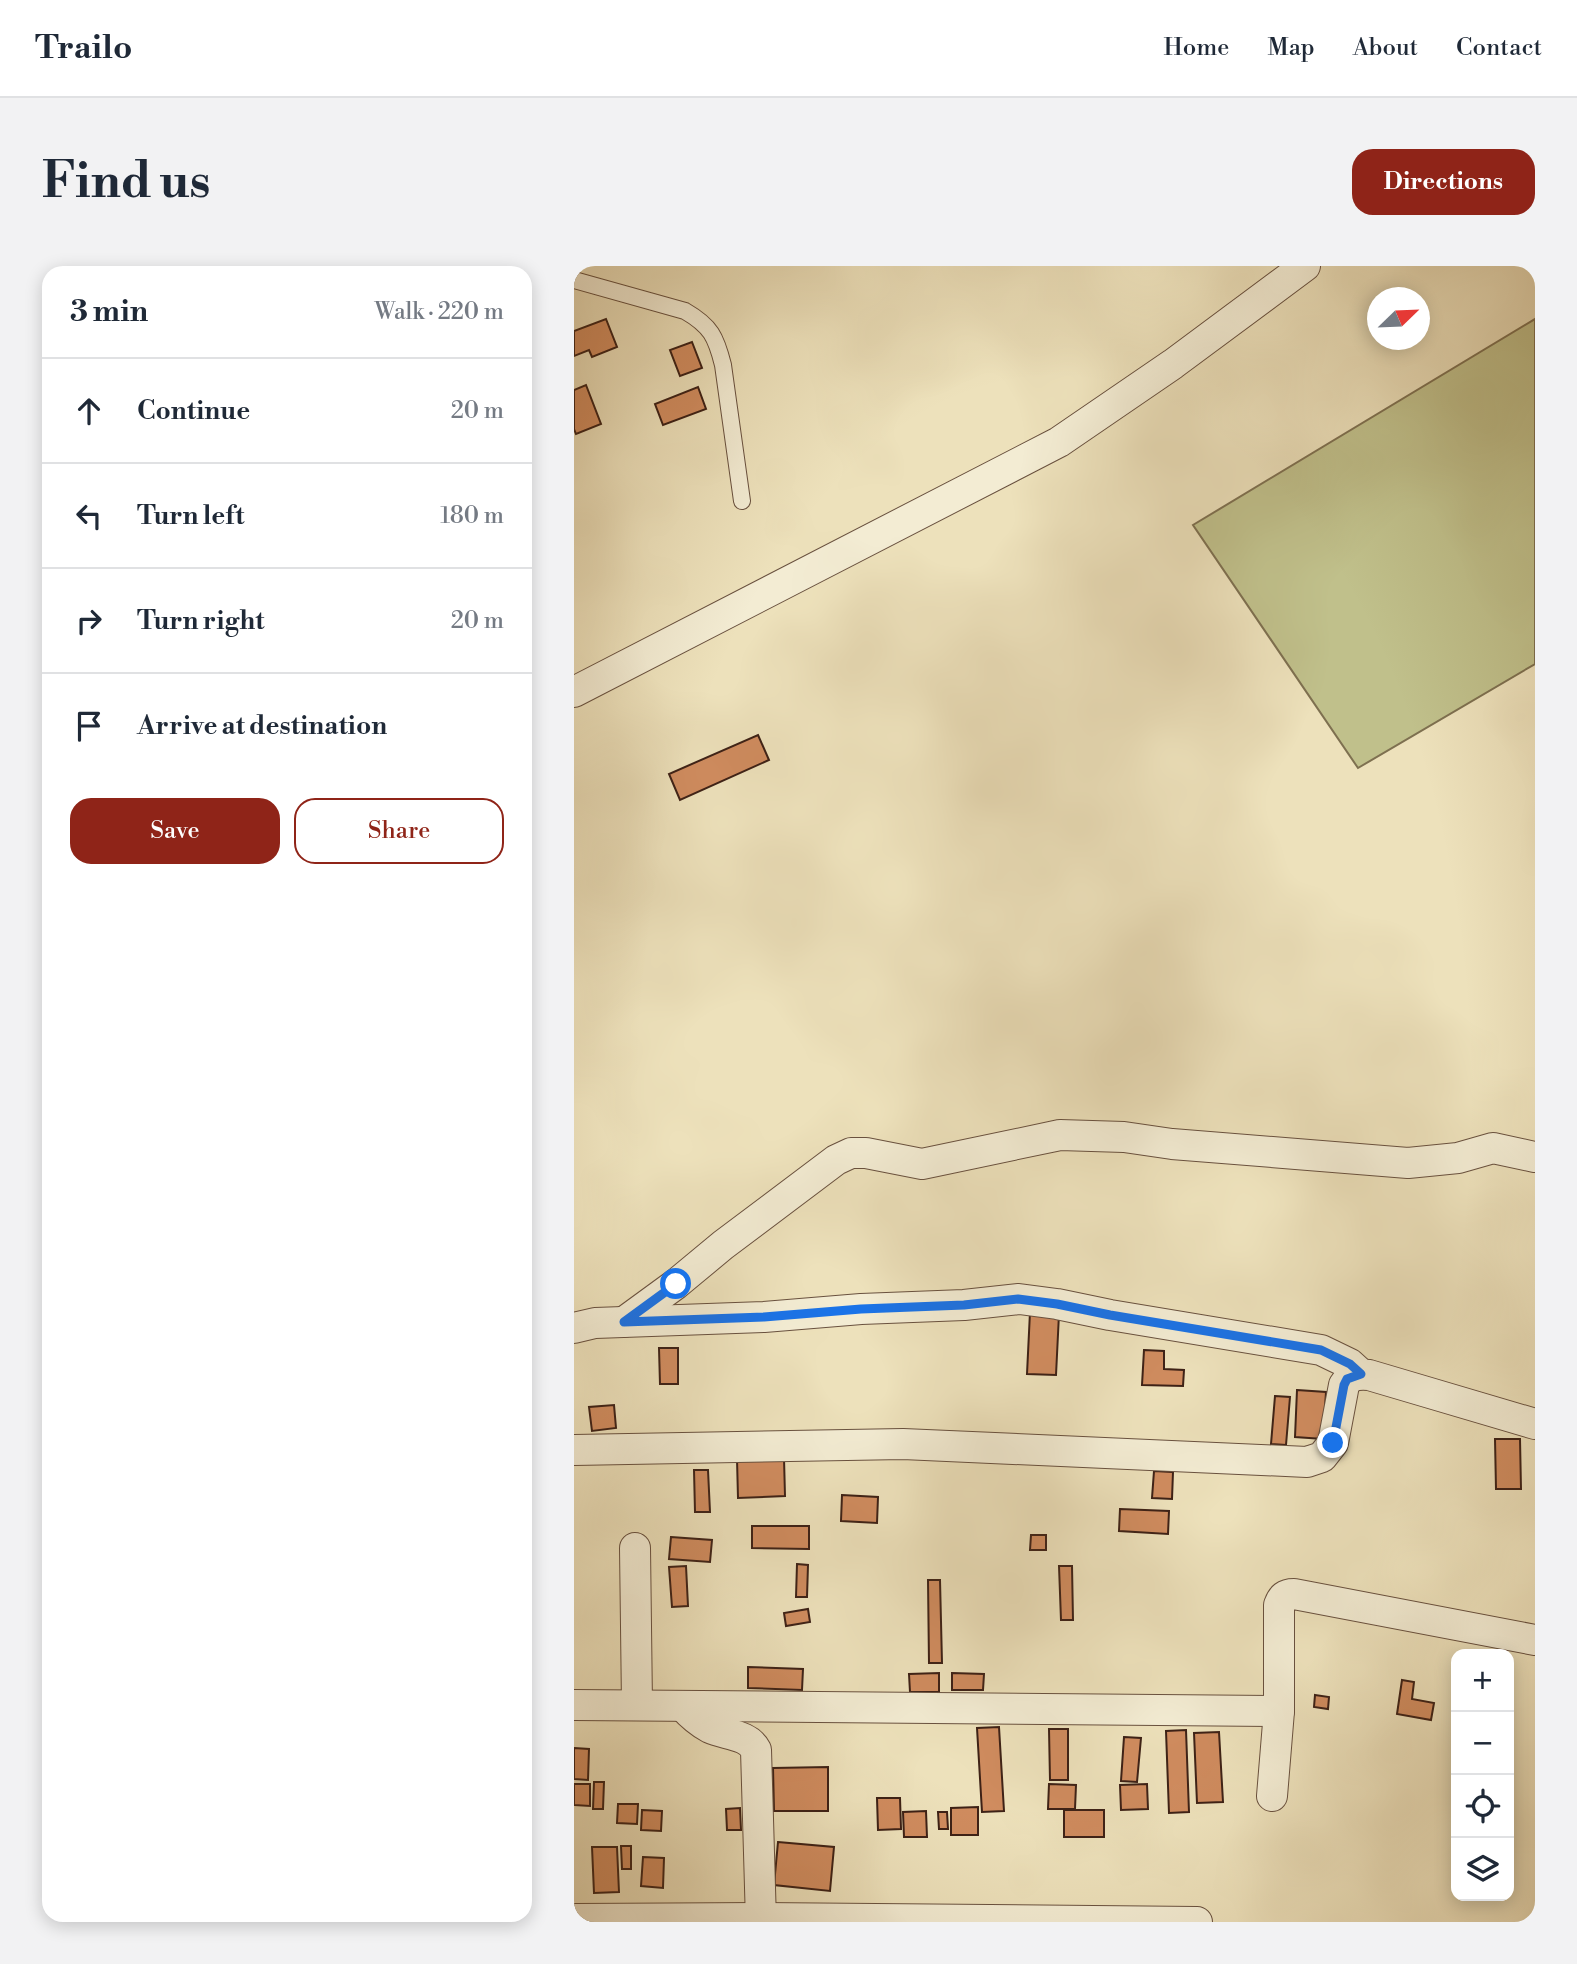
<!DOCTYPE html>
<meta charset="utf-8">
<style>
:root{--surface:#fff;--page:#f2f2f3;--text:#1f2937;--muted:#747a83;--line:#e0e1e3;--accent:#8f2418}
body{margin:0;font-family:"Libre Bodoni",serif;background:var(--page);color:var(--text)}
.controls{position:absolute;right:21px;bottom:21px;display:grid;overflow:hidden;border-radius:14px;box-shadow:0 4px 18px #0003}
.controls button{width:63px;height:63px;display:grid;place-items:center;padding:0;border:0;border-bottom:2px solid var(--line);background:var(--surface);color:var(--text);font:35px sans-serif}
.compass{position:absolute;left:793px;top:21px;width:63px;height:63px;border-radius:50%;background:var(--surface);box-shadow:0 4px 18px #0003;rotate:67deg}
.stop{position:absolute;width:21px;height:21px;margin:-16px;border:5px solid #1a73e8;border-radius:50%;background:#fff}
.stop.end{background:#1a73e8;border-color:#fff;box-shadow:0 2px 7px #0008}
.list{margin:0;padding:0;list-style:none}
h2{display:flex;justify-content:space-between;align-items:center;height:91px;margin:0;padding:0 28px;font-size:30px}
h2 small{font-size:23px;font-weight:400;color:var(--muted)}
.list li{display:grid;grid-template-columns:46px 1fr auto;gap:21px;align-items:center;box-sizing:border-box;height:105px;padding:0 28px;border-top:2px solid var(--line)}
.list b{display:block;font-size:26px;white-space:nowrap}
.list em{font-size:23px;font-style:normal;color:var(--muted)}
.actions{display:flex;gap:14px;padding:21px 28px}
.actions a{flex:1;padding:16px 0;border:2px solid var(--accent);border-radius:21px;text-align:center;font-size:24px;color:var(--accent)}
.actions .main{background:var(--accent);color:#fff}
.icon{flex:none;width:38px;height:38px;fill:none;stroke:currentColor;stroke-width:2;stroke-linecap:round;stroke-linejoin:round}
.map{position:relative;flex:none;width:961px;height:1656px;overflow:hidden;border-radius:21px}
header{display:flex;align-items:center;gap:42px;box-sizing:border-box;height:98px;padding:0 35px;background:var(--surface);border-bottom:2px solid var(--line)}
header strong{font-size:33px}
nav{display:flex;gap:38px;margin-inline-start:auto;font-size:24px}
.intro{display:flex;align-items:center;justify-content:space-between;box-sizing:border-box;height:168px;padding:0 42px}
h1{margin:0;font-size:49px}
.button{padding:18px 32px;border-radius:21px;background:var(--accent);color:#fff;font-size:24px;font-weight:700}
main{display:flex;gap:42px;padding:0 42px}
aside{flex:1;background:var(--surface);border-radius:21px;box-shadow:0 4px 18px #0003}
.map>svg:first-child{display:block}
.grass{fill:#c0c08b;stroke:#7e7050;stroke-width:2}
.building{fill:#d08c5f;stroke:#3d2116;stroke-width:2}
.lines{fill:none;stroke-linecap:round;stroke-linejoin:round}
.lane-casing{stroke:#69513f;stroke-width:18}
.street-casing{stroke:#69513f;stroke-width:32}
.lane{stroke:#f3ecd3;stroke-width:16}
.street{stroke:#f3ecd3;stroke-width:30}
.route{stroke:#1a73e8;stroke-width:9}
</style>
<header>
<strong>Trailo</strong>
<nav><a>Home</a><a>Map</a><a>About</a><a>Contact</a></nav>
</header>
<div class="intro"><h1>Find us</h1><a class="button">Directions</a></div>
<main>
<aside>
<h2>3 min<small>Walk · 220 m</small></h2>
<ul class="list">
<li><svg class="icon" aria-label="ahead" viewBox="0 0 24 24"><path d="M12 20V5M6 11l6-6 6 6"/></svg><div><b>Continue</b></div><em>20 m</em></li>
<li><svg class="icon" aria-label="left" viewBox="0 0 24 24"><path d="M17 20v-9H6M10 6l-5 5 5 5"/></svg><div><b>Turn left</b></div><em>180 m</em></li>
<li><svg class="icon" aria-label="right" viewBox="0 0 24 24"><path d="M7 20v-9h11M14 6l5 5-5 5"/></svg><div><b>Turn right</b></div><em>20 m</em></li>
<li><svg class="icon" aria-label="arrive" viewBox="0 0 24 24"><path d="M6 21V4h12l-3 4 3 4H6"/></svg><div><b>Arrive at destination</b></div></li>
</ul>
<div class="actions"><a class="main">Save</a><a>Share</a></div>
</aside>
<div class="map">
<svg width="961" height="1656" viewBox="0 0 961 1656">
<rect width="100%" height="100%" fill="#ede1bb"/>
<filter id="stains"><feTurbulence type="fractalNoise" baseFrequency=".00286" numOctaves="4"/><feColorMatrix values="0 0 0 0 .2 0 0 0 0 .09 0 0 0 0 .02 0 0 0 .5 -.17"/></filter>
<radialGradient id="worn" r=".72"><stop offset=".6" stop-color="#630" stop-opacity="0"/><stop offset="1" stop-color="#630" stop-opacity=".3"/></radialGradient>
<!-- grass -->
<path class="grass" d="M961 53V398L784 502 619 259Z"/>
<!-- building -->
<g class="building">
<path d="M32 53 43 81 18 91 15 84 0 90V65Z"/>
<path d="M118 76 128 102 106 110 96 84Z"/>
<path d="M12 119 27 158 2 168 0 163V124Z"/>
<path d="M124 121 132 143 89 159 81 138Z"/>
<path d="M184 469 195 494 106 534 95 508Z"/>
<path d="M456 1046 485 1048 482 1109 453 1108Z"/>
<path d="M85 1082H104V1118H86Z"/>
<path d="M570 1084 590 1085V1103L610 1104 609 1120 568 1119Z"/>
<path d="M723 1124 752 1126 749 1173 721 1171Z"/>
<path d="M701 1130 716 1131 712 1179 697 1178Z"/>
<path d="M40 1139 42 1162 18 1165 15 1141Z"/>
<path d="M921 1173H946L947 1223H922Z"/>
<path d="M210 1192 211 1230 164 1232 163 1193Z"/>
<path d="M120 1204H134L136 1246H121Z"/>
<path d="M580 1205 599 1206 598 1233 578 1232Z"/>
<path d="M268 1229 304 1231 303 1257 267 1255Z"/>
<path d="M546 1243 595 1245 594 1268 545 1265Z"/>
<path d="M178 1260H235V1283L178 1282Z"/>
<path d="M457 1269H472V1284H456Z"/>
<path d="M97 1271 138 1274 136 1296 95 1293Z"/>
<path d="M223 1298 234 1299 233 1331H222Z"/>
<path d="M112 1300 114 1340 98 1341 95 1301Z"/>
<path d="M485 1300H498L499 1354H487Z"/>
<path d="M354 1314H366L368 1397H355Z"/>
<path d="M234 1343 236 1356 212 1360 210 1347Z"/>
<path d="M174 1401 229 1403 228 1424 174 1422Z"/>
<path d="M365 1407V1426H336L335 1408Z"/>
<path d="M378 1407 410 1408 409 1424H378Z"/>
<path d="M828 1414 840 1416 838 1433 860 1437 857 1454 823 1448Z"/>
<path d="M741 1429 755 1431 754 1443 740 1441Z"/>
<path d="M425 1461 430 1545 408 1546 403 1462Z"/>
<path d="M475 1463H494V1514H476Z"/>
<path d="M612 1464 615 1546 595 1547 592 1465Z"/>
<path d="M645 1466 649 1536 623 1537 620 1467Z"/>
<path d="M550 1471 567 1472 563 1516 547 1515Z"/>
<path d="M0 1482 15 1483 14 1514 0 1513Z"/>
<path d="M254 1501V1545H200L199 1502Z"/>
<path d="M20 1516H30L29 1543H19Z"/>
<path d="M0 1518H16V1540L0 1539Z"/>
<path d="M475 1518 502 1519 501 1543H474Z"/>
<path d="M573 1518 574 1543 547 1544 546 1519Z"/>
<path d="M303 1532H326L327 1563 304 1564Z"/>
<path d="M44 1538H64L63 1558 43 1557Z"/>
<path d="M404 1541V1569H377V1542Z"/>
<path d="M166 1542 167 1564H153L152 1543Z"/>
<path d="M68 1544 88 1545 87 1565 67 1564Z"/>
<rect x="490" y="1544" width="40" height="27"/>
<path d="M352 1545 353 1571H330L329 1546Z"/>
<path d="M364 1546H373L374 1563H365Z"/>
<path d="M204 1576 260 1581 256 1625 200 1619Z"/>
<path d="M47 1580H57V1603H48Z"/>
<path d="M18 1581H43L45 1626 20 1627Z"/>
<path d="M69 1591 90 1592 89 1622 67 1620Z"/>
</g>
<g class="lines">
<!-- lane casing -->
<g class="lane-casing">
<path id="lane" d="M0 14 111 45C137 60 142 71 149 99L168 235"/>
</g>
<!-- street casing -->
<g class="street-casing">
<g id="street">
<path d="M0 426 485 176 599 98 731 0"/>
<path d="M50 1056 102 1018 149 979 262 894 277 887H292L348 898 486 869 550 871 598 878 834 897 884 892 919 882 961 891"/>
<path d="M0 1062 21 1057 190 1051 287 1043 390 1039 445 1033 483 1038 536 1049 747 1084 776 1098 787 1108"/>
<path d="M0 1184 329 1178 733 1196 748 1191 759 1177 770 1119C776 1109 784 1108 795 1109L961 1158"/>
<path d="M61 1282 63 1439"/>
<path d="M0 1439 705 1445"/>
<path d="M109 1440C117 1449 125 1456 136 1462 151 1469 174 1468 182 1484L187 1656"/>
<path d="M698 1530 705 1445V1339C708 1331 711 1328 720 1328L961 1374"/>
<path d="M0 1653 187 1652 623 1656"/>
</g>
</g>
<!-- lane -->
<use href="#lane" class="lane"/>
<!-- street -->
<use href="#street" class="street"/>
</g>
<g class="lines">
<!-- route -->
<path class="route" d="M102 1018 50 1056 190 1051 287 1043 390 1039 444 1033 483 1038 536 1049 747 1084 776 1098 787 1108 773 1113 770 1119 759 1177"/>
</g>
<rect width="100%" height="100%" filter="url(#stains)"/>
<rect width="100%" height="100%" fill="url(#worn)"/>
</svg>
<div class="controls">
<button>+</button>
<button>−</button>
<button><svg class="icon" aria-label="locate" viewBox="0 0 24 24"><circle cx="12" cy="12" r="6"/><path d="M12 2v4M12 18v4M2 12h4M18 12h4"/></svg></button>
<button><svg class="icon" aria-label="layers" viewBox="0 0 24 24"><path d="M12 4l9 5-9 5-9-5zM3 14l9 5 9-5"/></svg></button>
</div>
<svg class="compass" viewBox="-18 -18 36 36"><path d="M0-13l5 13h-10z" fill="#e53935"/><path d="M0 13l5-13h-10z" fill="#747a83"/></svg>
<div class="stop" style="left:102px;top:1018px"></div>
<div class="stop end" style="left:759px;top:1177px"></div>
</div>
</main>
